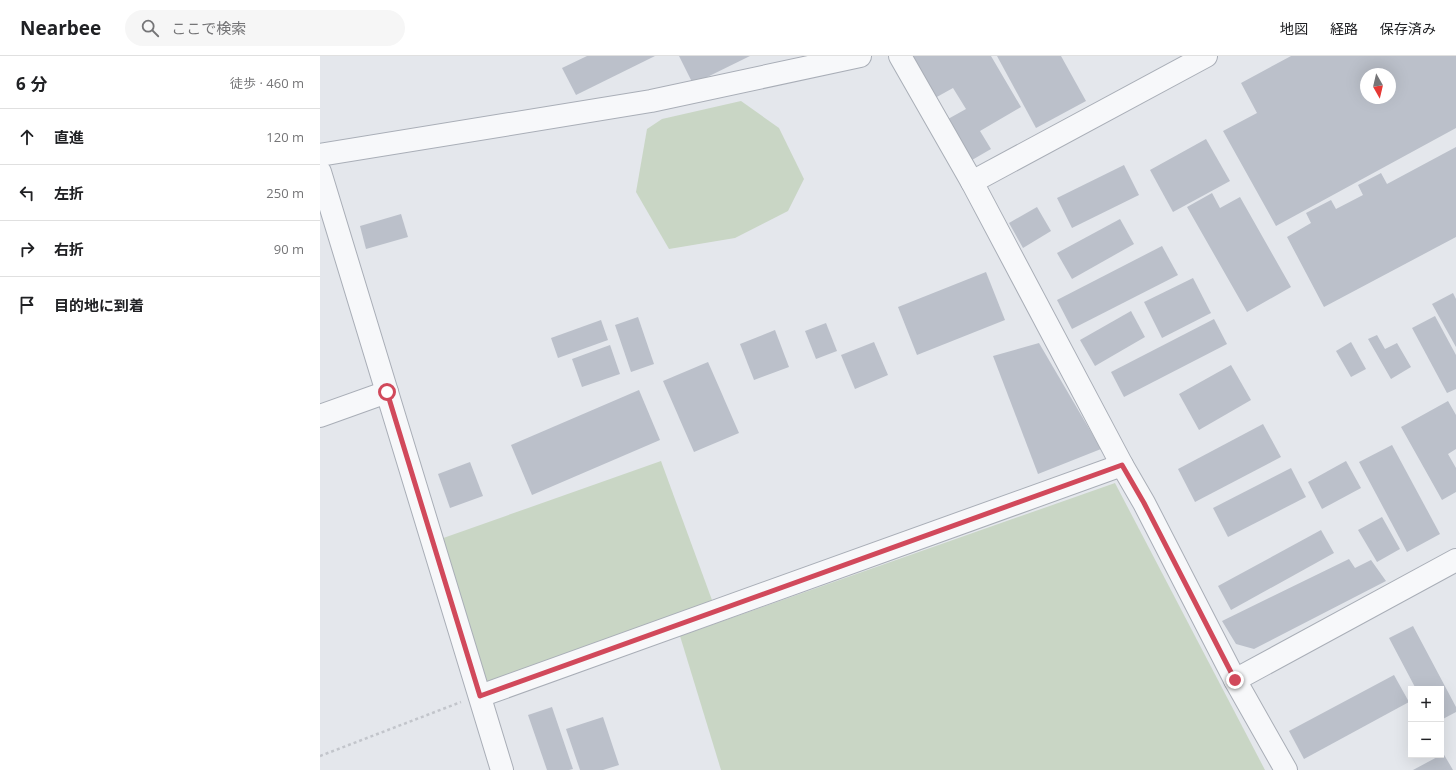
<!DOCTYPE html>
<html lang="ja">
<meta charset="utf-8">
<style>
:root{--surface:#fff;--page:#f6f6f6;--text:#202124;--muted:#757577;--line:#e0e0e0}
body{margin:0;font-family:"Open Sans","Noto Sans JP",sans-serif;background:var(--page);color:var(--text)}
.controls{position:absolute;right:12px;bottom:12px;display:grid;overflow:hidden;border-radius:0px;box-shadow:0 4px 16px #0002}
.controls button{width:36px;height:36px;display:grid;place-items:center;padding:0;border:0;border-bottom:1px solid var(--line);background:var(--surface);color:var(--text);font:20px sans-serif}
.compass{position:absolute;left:1040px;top:12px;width:36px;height:36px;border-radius:50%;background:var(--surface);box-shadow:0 4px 16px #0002;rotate:172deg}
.stop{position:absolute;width:12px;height:12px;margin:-9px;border:3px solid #d1495b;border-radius:50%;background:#fff}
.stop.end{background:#d1495b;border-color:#fff;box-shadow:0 1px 4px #0008}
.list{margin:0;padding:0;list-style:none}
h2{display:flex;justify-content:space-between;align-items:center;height:52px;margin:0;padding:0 16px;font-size:17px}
h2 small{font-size:13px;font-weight:400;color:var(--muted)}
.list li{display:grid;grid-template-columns:26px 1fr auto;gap:12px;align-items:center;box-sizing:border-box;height:56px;padding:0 16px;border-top:1px solid var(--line)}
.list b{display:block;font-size:15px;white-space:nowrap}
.list em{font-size:13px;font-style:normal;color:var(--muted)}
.icon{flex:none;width:22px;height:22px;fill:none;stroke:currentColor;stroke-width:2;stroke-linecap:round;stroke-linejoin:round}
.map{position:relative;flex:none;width:1136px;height:714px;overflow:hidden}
header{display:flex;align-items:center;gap:24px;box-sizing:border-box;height:56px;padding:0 20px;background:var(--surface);border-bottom:1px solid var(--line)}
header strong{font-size:19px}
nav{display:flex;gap:22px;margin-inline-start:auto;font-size:14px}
.search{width:280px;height:36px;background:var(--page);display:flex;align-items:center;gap:10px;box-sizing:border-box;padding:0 14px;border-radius:22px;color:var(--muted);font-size:15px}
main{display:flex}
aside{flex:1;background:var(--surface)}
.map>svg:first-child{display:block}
.green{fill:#c9d6c5}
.building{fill:#bbc0ca;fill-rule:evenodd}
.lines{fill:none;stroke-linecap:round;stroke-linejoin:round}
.minor-casing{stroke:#a9aeb7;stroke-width:24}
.path{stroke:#c2c5cb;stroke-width:2.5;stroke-dasharray:3 3;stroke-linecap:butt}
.minor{stroke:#f7f8fa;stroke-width:22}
.route{stroke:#d1495b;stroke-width:5}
</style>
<header>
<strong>Nearbee</strong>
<div class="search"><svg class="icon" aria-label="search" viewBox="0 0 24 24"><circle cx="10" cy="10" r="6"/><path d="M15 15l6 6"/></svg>ここで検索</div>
<nav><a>地図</a><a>経路</a><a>保存済み</a></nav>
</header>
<main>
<aside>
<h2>6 分<small>徒歩 · 460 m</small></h2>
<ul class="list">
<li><svg class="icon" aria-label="ahead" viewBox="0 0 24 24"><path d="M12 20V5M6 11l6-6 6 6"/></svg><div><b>直進</b></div><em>120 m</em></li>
<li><svg class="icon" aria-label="left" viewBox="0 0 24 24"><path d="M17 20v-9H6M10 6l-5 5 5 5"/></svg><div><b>左折</b></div><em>250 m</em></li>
<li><svg class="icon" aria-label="right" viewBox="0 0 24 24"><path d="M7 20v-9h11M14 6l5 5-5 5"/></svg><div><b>右折</b></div><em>90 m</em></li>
<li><svg class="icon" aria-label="arrive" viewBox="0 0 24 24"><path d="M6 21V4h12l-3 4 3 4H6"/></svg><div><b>目的地に到着</b></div></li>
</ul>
</aside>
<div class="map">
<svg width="1136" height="714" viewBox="0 0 1136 714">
<rect width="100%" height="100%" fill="#e4e7ec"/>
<!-- green -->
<g class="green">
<path d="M421 45 459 72 484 123 468 155 415 182 349 193 316 136 327 73 342 63Z"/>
<path d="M341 405 396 555 160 640 112 486Z"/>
<path d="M795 427 945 714H401L360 580Z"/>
</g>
<!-- building -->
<g class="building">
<path d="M267 0H335L256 39 242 12Z"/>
<path d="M359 0H430L373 28Z"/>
<path d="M590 0H671L701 51 660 75 671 93 652 104 628 63 646 53 633 32 615 42Z"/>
<path d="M677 0H741L766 45 716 72Z"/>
<path d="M971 0H1136V72L956 170 903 75 937 57 921 27ZM1046 18H1070V42H1046Z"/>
<path d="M886 83 910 125 853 156 830 114Z"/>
<path d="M1136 91V181L1004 251 967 181 991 167 986 157 1011 144 1016 153 1043 139 1038 129 1061 117 1067 128Z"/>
<path d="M804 109 819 139 752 172 737 142Z"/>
<path d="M892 137 900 152 920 141 971 231 927 256 867 151Z"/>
<path d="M717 151 731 175 703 192 689 167Z"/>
<path d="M81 158 88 181 46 193 40 170Z"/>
<path d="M800 163 814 188 752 223 737 197Z"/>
<path d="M842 190 858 219 752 273 737 244Z"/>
<path d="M666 216 685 264 597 299 578 251Z"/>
<path d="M873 222 891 257 842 282 824 246Z"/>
<path d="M1133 237 1136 243V291L1112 248Z"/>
<path d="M811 255 825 281 775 310 760 284Z"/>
<path d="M1115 260 1136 299V333L1127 337 1092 272Z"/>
<path d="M318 261 334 308 311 316 295 269Z"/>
<path d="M894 263 907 288 804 341 791 316Z"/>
<path d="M281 264 288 284 238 302 231 282Z"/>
<path d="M506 267 517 295 496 303 485 275Z"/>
<path d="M455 274 469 311 434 324 420 288Z"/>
<path d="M1057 279 1065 293 1077 287 1091 311 1071 323 1048 283Z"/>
<path d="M554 286 568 319 535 333 521 299Z"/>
<path d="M1031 286 1046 313 1031 321 1016 295Z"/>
<path d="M719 287 781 393 718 418 673 300Z"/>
<path d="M290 289 300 318 262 331 252 303Z"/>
<path d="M388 306 419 377 374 396 343 325Z"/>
<path d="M911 309 931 344 879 374 859 338Z"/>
<path d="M319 334 340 384 212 439 191 389Z"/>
<path d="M1128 345 1136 359V393L1128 398 1136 412V436L1122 444 1081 371Z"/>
<path d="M943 368 961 401 875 446 858 413Z"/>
<path d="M1072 389 1120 478 1087 496 1039 406Z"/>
<path d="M1026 405 1041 432 1002 453 988 426Z"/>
<path d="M150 406 163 440 130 452 118 418Z"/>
<path d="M971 412 986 441 908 481 893 452Z"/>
<path d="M1062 461 1080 493 1057 506 1038 474Z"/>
<path d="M1001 474 1014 497 911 554 898 530Z"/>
<path d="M1029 503 1035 512 1051 504 1066 525 934 593 916 588 902 565Z"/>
<path d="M1093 570 1136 651V656L1121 664V633H1096L1069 582Z"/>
<path d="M1074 619 1089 646 984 703 969 675Z"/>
<path d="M232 651 253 713 249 714H227L208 659Z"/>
<path d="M283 661 299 709 283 714H260L246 673Z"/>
<path d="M1123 697 1133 714H1093L1121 699Z"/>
</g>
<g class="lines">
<!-- minor casing -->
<g class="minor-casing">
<g id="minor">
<path d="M580 0 652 126 802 409 824 447 915 624 966 714"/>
<path d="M0 99 331 45 540 0"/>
<path d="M0 116 182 714"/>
<path d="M652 126 886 0"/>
<path d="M0 360 67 336"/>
<path d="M915 624 1136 504"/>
<path d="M160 640 802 409"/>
</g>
</g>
<!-- path -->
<path class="path" d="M0 700 141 646"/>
<!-- minor -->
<use href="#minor" class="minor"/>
</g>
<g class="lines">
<!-- route -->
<path class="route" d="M67 336 160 640 802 409 824 447 915 624"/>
</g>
</svg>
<div class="controls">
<button>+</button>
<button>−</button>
</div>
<svg class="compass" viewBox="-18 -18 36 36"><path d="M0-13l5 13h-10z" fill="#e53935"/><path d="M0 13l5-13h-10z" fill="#757577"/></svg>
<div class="stop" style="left:67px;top:336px"></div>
<div class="stop end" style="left:915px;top:624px"></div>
</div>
</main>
